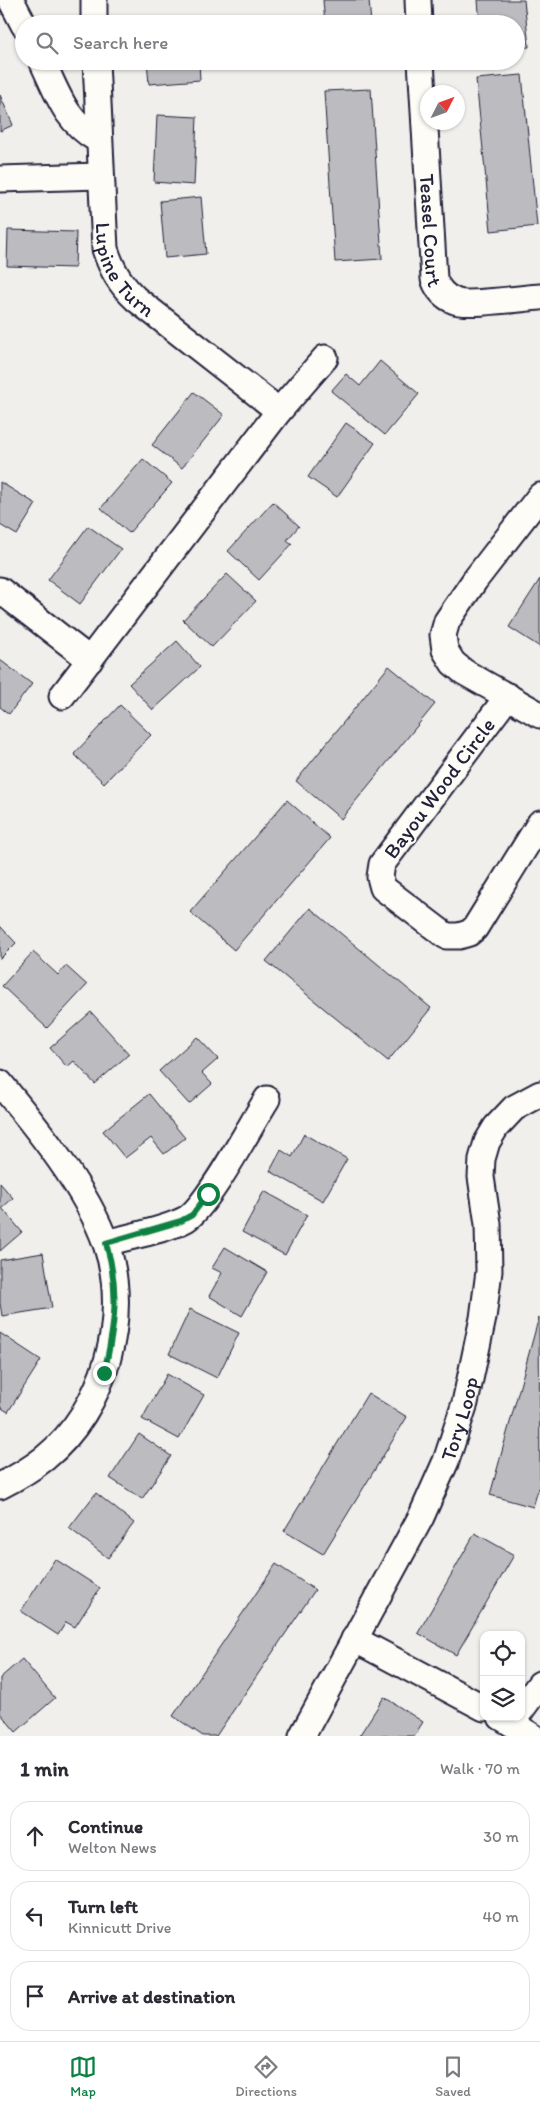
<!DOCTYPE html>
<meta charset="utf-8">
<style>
:root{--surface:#fff;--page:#f7f7f7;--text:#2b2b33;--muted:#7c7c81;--line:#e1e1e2;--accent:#0b8043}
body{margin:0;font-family:Itim,sans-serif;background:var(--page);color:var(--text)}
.controls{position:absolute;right:15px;bottom:15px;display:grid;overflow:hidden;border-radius:10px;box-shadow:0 1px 4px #0004}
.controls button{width:45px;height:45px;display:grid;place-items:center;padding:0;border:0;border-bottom:1px solid var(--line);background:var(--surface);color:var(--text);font:25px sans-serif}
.compass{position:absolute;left:420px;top:85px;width:45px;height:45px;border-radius:50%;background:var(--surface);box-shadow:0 1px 4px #0004;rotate:48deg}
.stop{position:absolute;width:15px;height:15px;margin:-11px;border:4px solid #0b8043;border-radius:50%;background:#fff}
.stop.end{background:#0b8043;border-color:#fff;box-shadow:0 1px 5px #0008}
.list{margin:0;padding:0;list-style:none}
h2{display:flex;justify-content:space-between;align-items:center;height:65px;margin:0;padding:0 20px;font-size:21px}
h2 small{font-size:16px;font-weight:400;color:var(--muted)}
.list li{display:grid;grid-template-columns:32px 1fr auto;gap:15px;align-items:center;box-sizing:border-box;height:70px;margin:0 10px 10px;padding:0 10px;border:1px solid var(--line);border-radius:20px}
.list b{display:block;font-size:19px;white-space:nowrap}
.list p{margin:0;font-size:16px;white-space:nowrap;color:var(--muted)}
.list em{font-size:16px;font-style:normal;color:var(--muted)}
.icon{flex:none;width:28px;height:28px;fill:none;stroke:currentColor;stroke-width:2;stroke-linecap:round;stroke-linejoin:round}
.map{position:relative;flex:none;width:540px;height:1736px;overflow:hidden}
.search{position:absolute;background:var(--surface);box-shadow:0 1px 4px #0004;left:15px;right:15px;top:15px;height:55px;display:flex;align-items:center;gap:12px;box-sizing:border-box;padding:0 18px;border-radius:28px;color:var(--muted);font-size:19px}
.sheet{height:305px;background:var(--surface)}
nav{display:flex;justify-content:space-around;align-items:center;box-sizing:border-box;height:70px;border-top:1px solid var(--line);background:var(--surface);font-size:14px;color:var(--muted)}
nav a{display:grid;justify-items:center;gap:2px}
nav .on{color:var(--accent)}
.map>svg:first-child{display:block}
.building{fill:#bcbcc0;stroke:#22223b}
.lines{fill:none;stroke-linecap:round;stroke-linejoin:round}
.minor-casing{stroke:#22223b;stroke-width:29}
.minor{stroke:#fdfcf7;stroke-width:25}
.route{stroke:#0b8043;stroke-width:6}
.labels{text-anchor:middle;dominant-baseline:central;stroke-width:4;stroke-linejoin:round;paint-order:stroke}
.street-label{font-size:21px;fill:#22223b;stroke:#fdfcf7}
</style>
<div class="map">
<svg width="540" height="1736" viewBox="0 0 540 1736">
<rect width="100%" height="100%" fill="#f0efec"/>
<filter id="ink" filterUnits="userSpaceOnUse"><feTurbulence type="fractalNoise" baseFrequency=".02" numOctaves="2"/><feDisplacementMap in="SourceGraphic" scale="10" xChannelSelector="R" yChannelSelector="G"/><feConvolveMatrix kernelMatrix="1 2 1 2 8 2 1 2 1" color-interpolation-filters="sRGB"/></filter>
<g filter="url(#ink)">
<!-- building -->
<g class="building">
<path d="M323 0H369L371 24H325Z"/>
<path d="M478 0H524L529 47 516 48V24H480Z"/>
<path d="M147 61H199L200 80 149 84Z"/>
<path d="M326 61H373V64L327 66Z"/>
<path d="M522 75 537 226 491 231 476 79Z"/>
<path d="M371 89 382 259 335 262 324 91Z"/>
<path d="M0 95 13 125 0 131Z"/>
<path d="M157 115 197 117 194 185 154 182Z"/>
<path d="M201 197 206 254 165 258 160 201Z"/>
<path d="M8 230 76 232 75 268 7 266Z"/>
<path d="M380 361 419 394 385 435 331 391 346 374 360 386Z"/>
<path d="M194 392 224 415 182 468 152 445Z"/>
<path d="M346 423 375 443 337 497 308 477Z"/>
<path d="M143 459 172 483 129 533 101 508Z"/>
<path d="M0 482 36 504 17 535 0 525Z"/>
<path d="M273 502 299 526 287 540 292 544 259 580 228 551Z"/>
<path d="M88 526 121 549 80 604 48 580Z"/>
<path d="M227 574 256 601 212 647 183 620Z"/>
<path d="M540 579V647L509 627Z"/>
<path d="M177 641 200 667 153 710 129 684Z"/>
<path d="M0 660 32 684 9 714 0 707Z"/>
<path d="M389 666 435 704 341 819 296 781Z"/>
<path d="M120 705 151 735 104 783 74 754Z"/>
<path d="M287 800 330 838 234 950 190 912Z"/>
<path d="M310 908 431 1008 388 1061 266 961Z"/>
<path d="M0 926 16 943 0 959Z"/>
<path d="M33 952 58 975 66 966 87 985 47 1028 2 986Z"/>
<path d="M91 1012 129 1054 95 1084 74 1061 67 1067 50 1048Z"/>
<path d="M197 1037 218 1059 202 1073 212 1084 189 1104 159 1071Z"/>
<path d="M149 1094 185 1138 164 1154 151 1138 125 1158 103 1131Z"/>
<path d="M304 1134 347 1159 323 1201 270 1171 281 1150 292 1157Z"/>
<path d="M0 1183 13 1198 2 1208 22 1232 0 1251Z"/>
<path d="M264 1191 307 1215 285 1255 242 1232Z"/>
<path d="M225 1247 267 1272 242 1316 209 1296 222 1273 212 1268Z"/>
<path d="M43 1253 52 1308 2 1316 0 1303V1260Z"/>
<path d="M190 1309 239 1333 217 1378 169 1354Z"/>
<path d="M539 1317 540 1483 533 1507 490 1495Z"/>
<path d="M0 1333 41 1360 8 1412 0 1407Z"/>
<path d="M167 1374 204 1395 179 1439 142 1419Z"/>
<path d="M368 1393 407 1417 323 1554 284 1531Z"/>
<path d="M139 1434 171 1456 142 1499 110 1478Z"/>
<path d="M96 1493 134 1523 108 1558 69 1528Z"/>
<path d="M475 1533 514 1555 456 1655 418 1633Z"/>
<path d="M55 1559 100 1588 75 1627 66 1622 58 1635 21 1611Z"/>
<path d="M276 1564 315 1590 216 1736H203L173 1716Z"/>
<path d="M22 1659 55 1698 16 1732 0 1713V1678Z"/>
<path d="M384 1697 423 1722 414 1736H359Z"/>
</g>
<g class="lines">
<!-- minor casing -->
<g class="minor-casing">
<g id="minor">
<path d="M11 0 24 25"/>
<path d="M94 0V24"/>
<path d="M418 0 419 24"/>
<path d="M42 61C58 94 65 121 98 140"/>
<path id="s1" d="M96 61 105 249C112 270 120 284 136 299L279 411"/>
<path id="s2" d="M421 61 434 279C438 290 444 297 455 301 465 306 524 298 540 297"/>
<path d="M0 179 100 176"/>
<path d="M540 496 475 580 447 621 443 635 445 650 453 663 464 672 540 715"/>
<path d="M0 590 90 660"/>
<path d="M62 696 279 411 325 358"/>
<path d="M508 696 382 864 380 877 383 888 446 936H459L469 933 475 928 540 823"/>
<path d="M0 1083C37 1128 87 1189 106 1244 131 1317 105 1409 45 1458 31 1469 16 1478 0 1486"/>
<path d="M106 1243C130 1236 164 1231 186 1219 208 1206 251 1124 267 1099"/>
<path d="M354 1639 484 1708"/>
<path d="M521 1710 540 1684"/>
<path d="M501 1717 532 1736"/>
<path id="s3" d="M302 1736 421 1517 446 1461 465 1403 483 1318 489 1271 488 1224 481 1177 482 1159 487 1142 496 1127 514 1108 540 1094"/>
</g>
</g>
<!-- minor -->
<use href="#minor" class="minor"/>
</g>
</g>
<g class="lines" filter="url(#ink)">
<!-- route -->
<path class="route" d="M104 1373C115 1326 120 1290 106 1243L181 1221 192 1215 208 1194"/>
</g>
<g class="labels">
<!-- street labels -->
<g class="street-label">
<text stroke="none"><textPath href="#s2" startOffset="169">Teasel Court</textPath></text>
<text stroke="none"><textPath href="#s1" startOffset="215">Lupine Turn</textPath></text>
<text transform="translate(439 788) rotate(-53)">Bayou Wood Circle</text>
<text stroke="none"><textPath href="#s3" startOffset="355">Tory Loop</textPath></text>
</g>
</g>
</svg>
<div class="controls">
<button><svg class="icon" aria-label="locate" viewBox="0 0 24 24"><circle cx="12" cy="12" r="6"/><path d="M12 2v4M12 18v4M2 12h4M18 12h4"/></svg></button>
<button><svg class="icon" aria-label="layers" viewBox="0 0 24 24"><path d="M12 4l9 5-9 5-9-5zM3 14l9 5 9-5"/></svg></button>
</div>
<svg class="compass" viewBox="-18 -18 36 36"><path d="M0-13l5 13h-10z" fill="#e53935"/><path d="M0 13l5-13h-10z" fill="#7c7c81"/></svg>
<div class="stop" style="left:208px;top:1194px"></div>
<div class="stop end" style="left:104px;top:1373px"></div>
<div class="search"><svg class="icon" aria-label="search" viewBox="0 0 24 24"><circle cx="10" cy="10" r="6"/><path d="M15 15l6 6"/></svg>Search here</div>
</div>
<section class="sheet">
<h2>1 min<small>Walk · 70 m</small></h2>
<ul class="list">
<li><svg class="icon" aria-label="ahead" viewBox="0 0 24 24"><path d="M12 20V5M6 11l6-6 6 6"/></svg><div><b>Continue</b><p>Welton News</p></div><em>30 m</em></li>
<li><svg class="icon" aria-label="left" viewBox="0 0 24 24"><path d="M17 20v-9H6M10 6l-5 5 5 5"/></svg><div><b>Turn left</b><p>Kinnicutt Drive</p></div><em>40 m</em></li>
<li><svg class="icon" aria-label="arrive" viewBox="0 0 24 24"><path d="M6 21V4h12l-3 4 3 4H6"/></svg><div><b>Arrive at destination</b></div></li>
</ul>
</section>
<nav>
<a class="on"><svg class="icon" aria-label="map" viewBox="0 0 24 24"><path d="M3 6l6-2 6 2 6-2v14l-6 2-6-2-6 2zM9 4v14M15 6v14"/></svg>Map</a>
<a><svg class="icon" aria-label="directions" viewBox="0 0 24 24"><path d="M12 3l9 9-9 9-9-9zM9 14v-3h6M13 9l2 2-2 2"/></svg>Directions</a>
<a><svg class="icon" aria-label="saved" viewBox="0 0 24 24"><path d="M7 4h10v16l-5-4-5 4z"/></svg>Saved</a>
</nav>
